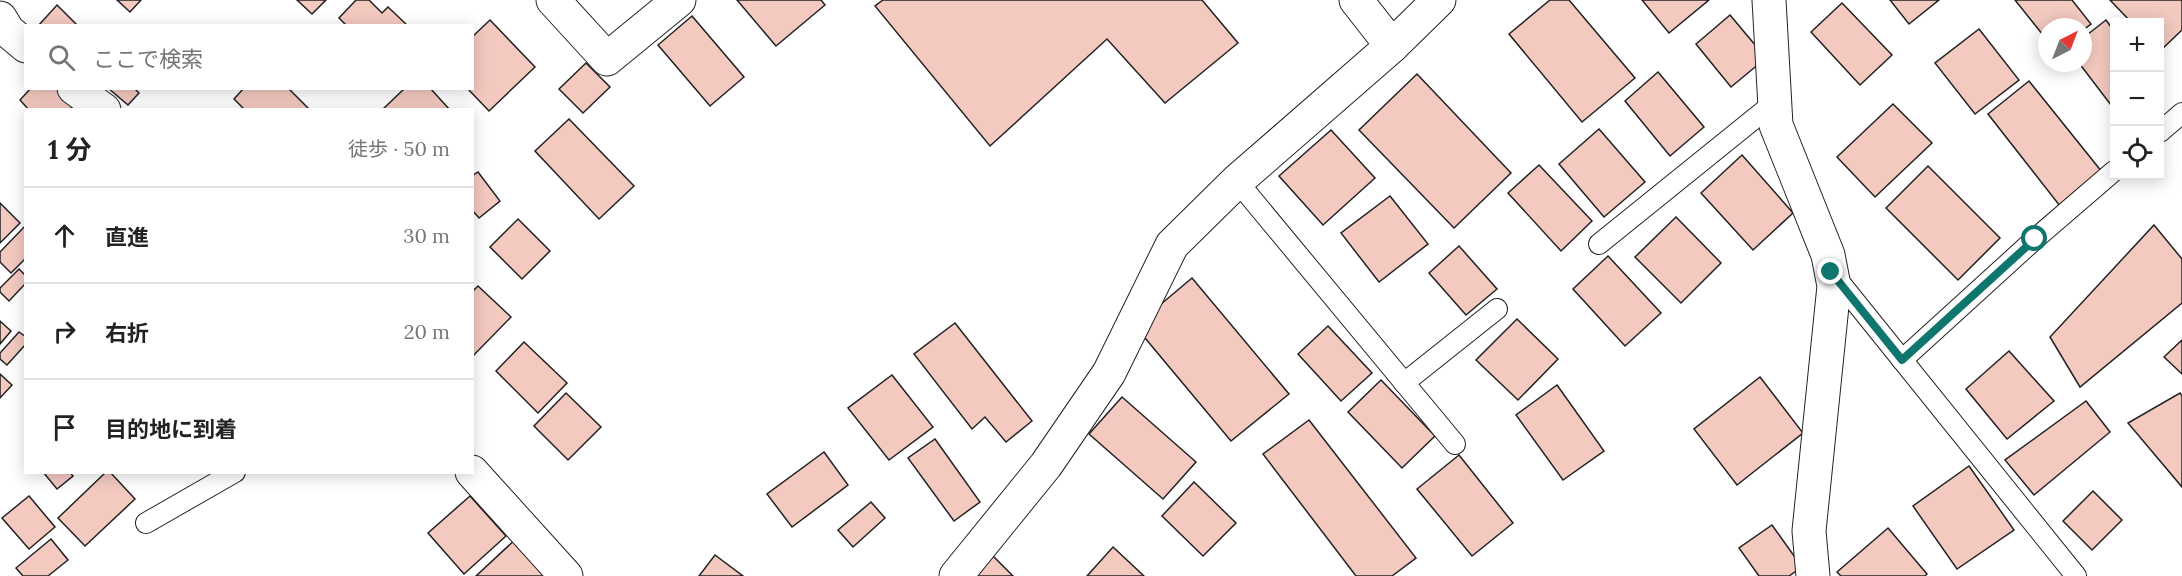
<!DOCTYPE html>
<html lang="ja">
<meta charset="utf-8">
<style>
:root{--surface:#fff;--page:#f2f2f2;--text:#222;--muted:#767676;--line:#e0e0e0}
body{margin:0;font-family:Lora,"Noto Sans JP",serif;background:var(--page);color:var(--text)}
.controls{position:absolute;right:18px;top:18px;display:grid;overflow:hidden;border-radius:0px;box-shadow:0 3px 15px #0003}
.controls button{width:54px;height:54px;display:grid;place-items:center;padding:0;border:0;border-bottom:2px solid var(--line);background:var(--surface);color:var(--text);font:30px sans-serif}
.compass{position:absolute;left:2038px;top:18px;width:54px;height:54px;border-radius:50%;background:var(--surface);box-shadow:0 3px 15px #0003;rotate:42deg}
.stop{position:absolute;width:18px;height:18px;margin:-14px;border:4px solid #0f766e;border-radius:50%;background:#fff}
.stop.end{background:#0f766e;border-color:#fff;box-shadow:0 2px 6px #0008}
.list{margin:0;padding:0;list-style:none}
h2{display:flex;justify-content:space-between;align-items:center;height:78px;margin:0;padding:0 24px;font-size:26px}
h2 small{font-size:20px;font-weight:400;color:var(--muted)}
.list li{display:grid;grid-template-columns:39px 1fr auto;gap:18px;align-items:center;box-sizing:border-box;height:96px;padding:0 24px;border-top:2px solid var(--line)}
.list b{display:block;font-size:22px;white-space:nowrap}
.list em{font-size:20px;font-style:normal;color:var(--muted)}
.icon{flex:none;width:33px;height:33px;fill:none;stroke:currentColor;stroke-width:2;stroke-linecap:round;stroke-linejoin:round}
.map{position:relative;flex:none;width:2182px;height:576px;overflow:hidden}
.search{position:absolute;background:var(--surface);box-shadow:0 3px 15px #0003;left:24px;top:24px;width:450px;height:66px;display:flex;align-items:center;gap:15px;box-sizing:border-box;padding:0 21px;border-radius:0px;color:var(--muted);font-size:22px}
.panel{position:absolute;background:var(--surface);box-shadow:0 3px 15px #0003;left:24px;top:108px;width:450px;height:366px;border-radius:0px}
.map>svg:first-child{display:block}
.building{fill:#f3c9c0;stroke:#222;stroke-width:1.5}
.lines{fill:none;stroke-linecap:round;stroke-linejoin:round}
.lane-casing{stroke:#222;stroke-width:22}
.street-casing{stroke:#222;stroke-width:35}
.lane{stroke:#fff;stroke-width:20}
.street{stroke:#fff;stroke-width:33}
.route{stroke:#0f766e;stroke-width:8}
</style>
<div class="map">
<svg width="2182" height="576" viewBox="0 0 2182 576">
<rect width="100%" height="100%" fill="#fff"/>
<!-- building -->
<g class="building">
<path d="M117 0H141L130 12Z"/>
<path d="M297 0H326L312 14Z"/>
<path d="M356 0H369L382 13 388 7 407 25 347 26 339 18Z"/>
<path d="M737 0H821L825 5 776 46Z"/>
<path d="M883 0H1202L1238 43 1165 103 1107 39 990 146 875 6Z"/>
<path d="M1550 0H1569L1635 78 1582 122 1509 34Z"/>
<path d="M1642 0H1709L1669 33Z"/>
<path d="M1890 0H1939L1909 24Z"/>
<path d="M2015 0H2072L2091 24 2083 30V27H2047V40Z"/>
<path d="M2110 0H2182V30L2160 51V22H2131Z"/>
<path d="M1842 3 1892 55 1860 85 1811 32Z"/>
<path d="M57 5 78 26H38Z"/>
<path d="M1730 15 1766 58 1731 87 1696 44Z"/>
<path d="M692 16 744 77 710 106 658 45Z"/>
<path d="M490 20 535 67 489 111 467 88H472V37Z"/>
<path d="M2106 20 2114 31V109L2079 63H2083V38Z"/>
<path d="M1979 29 2019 80 1975 114 1935 63Z"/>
<path d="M586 63 610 87 583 113 559 89Z"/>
<path d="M1658 72 1704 127 1670 156 1625 101Z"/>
<path d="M1417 74 1511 173 1454 228 1359 130Z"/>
<path d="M2029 81 2102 172 2060 206 1988 114Z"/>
<path d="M31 88H67L79 100 69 110H29L20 100Z"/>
<path d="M108 88H134L139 93 128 105Z"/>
<path d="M244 88H288L310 110H245L234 99Z"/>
<path d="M405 88H430L450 110H382Z"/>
<path d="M1893 104 1932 143 1875 197 1837 157Z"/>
<path d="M569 119 634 186 599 219 535 151Z"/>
<path d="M1599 129 1645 182 1604 217 1559 164Z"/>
<path d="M1331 130 1375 178 1323 225 1279 176Z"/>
<path d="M1742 155 1793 213 1753 250 1701 193Z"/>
<path d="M1539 165 1592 221 1561 251 1508 193Z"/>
<path d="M1928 166 2000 238 1958 280 1886 208Z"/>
<path d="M478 172 500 201 479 218 472 210V176Z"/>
<path d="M1390 196 1428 244 1379 282 1341 233Z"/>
<path d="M0 203 20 223 0 243Z"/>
<path d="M1676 217 1721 263 1681 303 1635 257Z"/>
<path d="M518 219 550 251 522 279 490 247Z"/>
<path d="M26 225V258L11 273 0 262V252Z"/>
<path d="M2154 225 2182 259V303L2080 387 2050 337Z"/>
<path d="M1459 246 1497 289 1466 315 1429 273Z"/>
<path d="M1608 256 1661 313 1625 346 1573 289Z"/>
<path d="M19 269 26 276V283L9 301 0 292V288Z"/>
<path d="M1192 278 1289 394 1231 441 1135 326Z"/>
<path d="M478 286 511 317 472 357V292Z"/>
<path d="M1517 319 1558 359 1518 400 1476 360Z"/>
<path d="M0 321 11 331 0 344Z"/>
<path d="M955 323 1032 421 1006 442 985 417 972 429 914 354Z"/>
<path d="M1328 326 1372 373 1341 401 1298 354Z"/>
<path d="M19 332 26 337V344L7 365 0 359V353Z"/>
<path d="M2182 340V374L2164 357Z"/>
<path d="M524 342 567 383 538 413 496 371Z"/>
<path d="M2009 351 2054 401 2007 439 1966 389Z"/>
<path d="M0 374 12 385 0 398Z"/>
<path d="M892 375 933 427 889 460 848 408Z"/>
<path d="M1760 377 1803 433 1737 485 1694 429Z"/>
<path d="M1381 380 1435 436 1402 468 1348 412Z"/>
<path d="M1557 385 1604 451 1563 480 1516 415Z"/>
<path d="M566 393 601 427 568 460 534 426Z"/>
<path d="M2180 393 2182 396V487L2128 423Z"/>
<path d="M1122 397 1196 462 1163 499 1089 434Z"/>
<path d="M2086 401 2110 432 2034 495 2005 460Z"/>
<path d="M1309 420 1416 558 1392 576H1356L1263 454Z"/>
<path d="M935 439 980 502 954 521 908 458Z"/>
<path d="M824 452 848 485 792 527 767 494Z"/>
<path d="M1459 455 1513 523 1472 556 1417 489Z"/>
<path d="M1969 466 2014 530 1957 569 1913 506Z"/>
<path d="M43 472H70L73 476 57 489Z"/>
<path d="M106 472H110L135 499 85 546 58 518Z"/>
<path d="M1194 482 1236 523 1203 556 1162 516Z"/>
<path d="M2093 491 2122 520 2092 550 2063 521Z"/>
<path d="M29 496 55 527 29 549 2 518Z"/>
<path d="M470 496 506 536 464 574 428 533Z"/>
<path d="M871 502 885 518 853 547 838 530Z"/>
<path d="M1772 525 1802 567 1789 576H1759L1739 548Z"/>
<path d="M1888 528 1927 574 1925 576H1841L1837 572Z"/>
<path d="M519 536 545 576H476Z"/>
<path d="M51 539 68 560 48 576H23L16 568Z"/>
<path d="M1113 547 1144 576H1087Z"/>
<path d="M715 555 743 576H699Z"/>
<path d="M992 555 1013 576H970Z"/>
</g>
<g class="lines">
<!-- lane casing -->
<g class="lane-casing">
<g id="lane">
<path d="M2160 132 2182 113"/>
<path d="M1237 181 1455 444"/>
<path d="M1599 244 1775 102"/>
<path d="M1833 274 2076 576"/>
<path d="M1902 360 2035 239 2114 171"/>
<path d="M1404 383 1497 309"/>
<path d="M146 523 235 472"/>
</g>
</g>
<!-- street casing -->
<g class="street-casing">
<g id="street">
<path d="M553 0 607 59 679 0"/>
<path d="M1356 0 1392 46"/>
<path d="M1769 0 1776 125 1828 255 1834 286 1809 531 1813 576"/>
<path d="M0 18 8 31 26 46"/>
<path d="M74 88 104 110"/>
<path d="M472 472 566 576"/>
<path d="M956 576 1046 465 1109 373 1172 245 1237 181 1392 46 1439 0"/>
</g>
</g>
<!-- lane -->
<use href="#lane" class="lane"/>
<!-- street -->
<use href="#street" class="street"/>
</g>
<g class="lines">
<!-- route -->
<path class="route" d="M1831 272 1902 360 2035 239"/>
</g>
</svg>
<div class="controls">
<button>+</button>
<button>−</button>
<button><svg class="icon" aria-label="locate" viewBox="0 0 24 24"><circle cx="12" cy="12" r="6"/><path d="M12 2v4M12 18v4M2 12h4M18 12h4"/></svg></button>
</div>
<svg class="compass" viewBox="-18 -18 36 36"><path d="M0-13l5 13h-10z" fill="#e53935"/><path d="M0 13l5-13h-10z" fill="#767676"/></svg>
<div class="stop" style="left:2035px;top:239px"></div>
<div class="stop end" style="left:1831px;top:272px"></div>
<div class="search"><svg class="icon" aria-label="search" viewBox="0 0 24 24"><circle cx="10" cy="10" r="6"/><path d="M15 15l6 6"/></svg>ここで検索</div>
<section class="panel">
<h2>1 分<small>徒歩 · 50 m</small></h2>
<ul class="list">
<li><svg class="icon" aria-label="ahead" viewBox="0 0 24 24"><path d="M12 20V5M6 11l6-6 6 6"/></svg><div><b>直進</b></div><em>30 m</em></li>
<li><svg class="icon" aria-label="right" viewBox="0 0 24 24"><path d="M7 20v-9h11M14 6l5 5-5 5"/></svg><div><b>右折</b></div><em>20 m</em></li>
<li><svg class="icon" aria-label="arrive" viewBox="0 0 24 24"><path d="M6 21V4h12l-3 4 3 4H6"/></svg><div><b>目的地に到着</b></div></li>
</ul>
</section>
</div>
